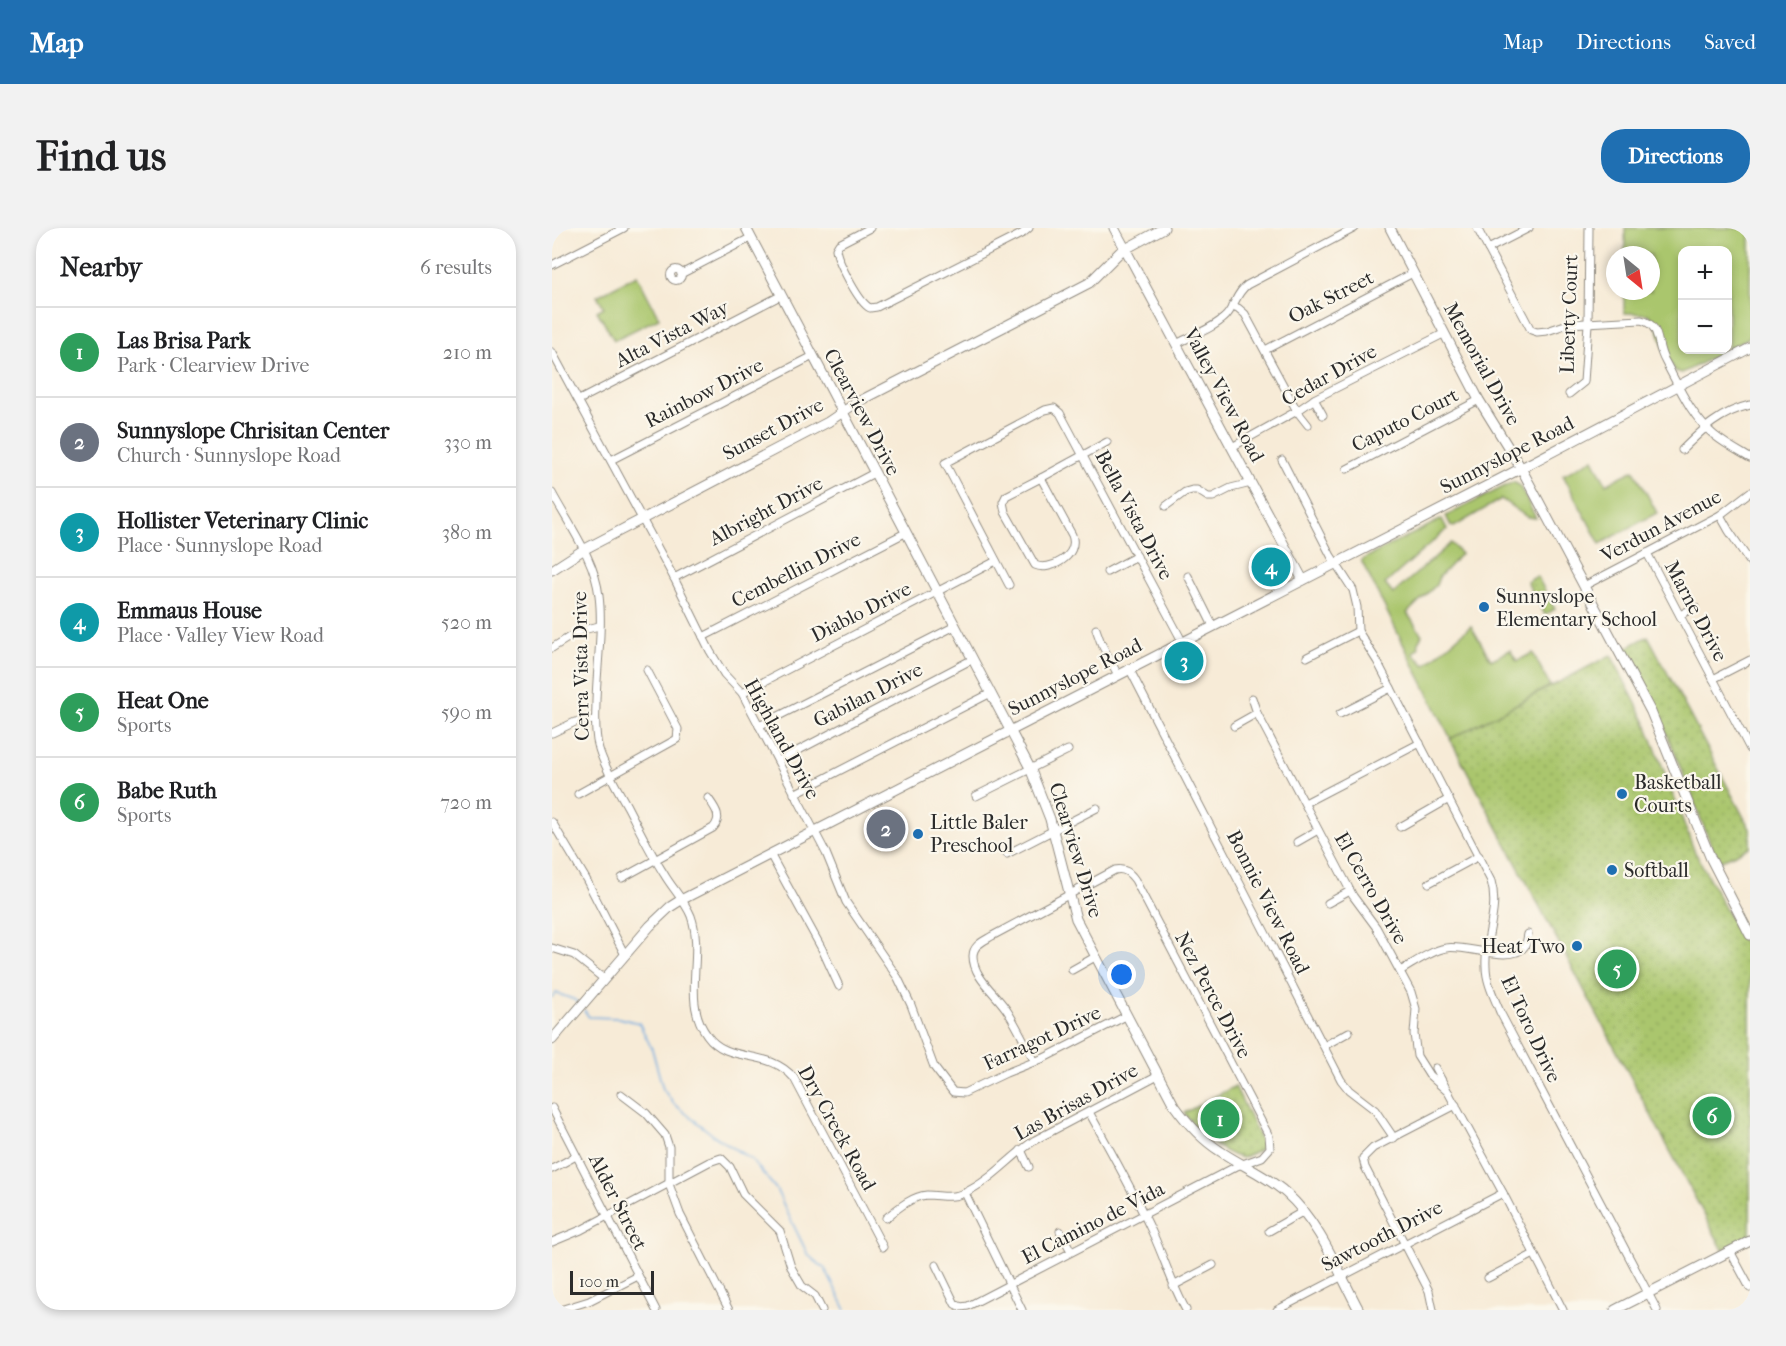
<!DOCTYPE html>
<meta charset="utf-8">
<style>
:root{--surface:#fff;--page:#f2f2f2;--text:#202124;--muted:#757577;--line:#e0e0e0;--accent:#1f6fb2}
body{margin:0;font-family:"IM FELL French Canon",serif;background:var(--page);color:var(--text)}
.controls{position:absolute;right:18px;top:18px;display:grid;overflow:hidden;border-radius:12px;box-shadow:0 3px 9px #0003}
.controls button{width:54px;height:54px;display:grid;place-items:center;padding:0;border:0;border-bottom:2px solid var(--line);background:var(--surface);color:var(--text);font:30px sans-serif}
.compass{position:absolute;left:1054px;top:18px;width:54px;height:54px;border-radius:50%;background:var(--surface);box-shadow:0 3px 9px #0003;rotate:150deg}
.scale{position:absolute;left:18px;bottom:15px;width:84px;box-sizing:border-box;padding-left:6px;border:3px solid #2b2b2b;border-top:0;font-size:16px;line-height:21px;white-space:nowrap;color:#2b2b2b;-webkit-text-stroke:4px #fbf7ec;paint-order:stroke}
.you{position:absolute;left:570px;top:747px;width:21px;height:21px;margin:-15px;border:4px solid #fff;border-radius:50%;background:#1a73e8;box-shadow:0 0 0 9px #1a73e833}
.badge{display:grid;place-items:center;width:39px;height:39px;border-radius:50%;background:var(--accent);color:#fff;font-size:20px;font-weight:700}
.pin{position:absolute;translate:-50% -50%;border:3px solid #fff;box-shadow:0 2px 6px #0006}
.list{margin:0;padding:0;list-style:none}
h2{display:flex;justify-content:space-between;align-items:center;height:78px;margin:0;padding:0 24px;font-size:26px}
h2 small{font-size:20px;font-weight:400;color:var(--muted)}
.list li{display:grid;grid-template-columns:39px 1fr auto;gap:18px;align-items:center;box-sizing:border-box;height:90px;padding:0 24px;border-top:2px solid var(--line)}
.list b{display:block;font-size:22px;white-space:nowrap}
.list p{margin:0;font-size:20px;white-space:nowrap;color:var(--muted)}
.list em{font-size:20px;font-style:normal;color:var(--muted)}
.map{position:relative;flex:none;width:1198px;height:1082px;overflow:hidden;border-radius:24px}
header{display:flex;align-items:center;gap:36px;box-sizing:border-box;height:84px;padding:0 30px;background:var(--accent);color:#fff}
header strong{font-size:28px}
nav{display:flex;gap:33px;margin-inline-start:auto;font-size:21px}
.intro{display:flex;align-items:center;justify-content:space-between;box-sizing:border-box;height:144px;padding:0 36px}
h1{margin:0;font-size:42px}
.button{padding:15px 27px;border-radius:24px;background:var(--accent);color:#fff;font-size:21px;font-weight:700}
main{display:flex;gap:36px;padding:0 36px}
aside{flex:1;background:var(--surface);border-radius:24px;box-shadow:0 3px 9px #0003}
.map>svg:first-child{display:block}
.grass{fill:#aac66d;stroke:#6a784c;stroke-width:1.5}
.park{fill:url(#park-dots);stroke:#6a784c;stroke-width:1.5}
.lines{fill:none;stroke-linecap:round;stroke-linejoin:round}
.stream{stroke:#6faae0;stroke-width:1.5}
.street-casing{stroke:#918b81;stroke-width:9}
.secondary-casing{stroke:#918b81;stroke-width:11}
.street{stroke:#fff;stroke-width:7}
.secondary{stroke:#fff;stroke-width:9}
.poi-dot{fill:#1f6fb2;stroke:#fbf7ec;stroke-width:2}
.labels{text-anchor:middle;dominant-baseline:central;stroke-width:4.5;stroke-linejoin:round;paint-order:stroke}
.street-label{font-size:20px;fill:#2b2b2b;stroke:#fbf7ec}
.poi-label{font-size:20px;fill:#2b2b2b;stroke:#fbf7ec;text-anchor:start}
</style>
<header>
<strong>Map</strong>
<nav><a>Map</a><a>Directions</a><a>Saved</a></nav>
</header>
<div class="intro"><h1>Find us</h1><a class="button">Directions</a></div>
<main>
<aside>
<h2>Nearby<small>6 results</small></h2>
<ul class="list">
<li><span class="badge" style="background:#2e9e5b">1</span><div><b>Las Brisa Park</b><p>Park · Clearview Drive</p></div><em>210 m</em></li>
<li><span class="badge" style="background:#6b7280">2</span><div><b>Sunnyslope Chrisitan Center</b><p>Church · Sunnyslope Road</p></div><em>330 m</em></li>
<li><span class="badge" style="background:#0f9aa8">3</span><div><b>Hollister Veterinary Clinic</b><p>Place · Sunnyslope Road</p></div><em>380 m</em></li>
<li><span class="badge" style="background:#0f9aa8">4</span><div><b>Emmaus House</b><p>Place · Valley View Road</p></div><em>520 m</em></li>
<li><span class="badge" style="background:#2e9e5b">5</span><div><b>Heat One</b><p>Sports</p></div><em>590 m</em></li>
<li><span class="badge" style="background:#2e9e5b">6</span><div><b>Babe Ruth</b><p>Sports</p></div><em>720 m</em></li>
</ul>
</aside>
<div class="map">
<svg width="1198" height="1082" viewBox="0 0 1198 1082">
<defs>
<pattern id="park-dots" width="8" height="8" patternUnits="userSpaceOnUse" patternTransform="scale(1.5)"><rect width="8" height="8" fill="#aac66d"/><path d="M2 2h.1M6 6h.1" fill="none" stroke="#92aa5f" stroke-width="1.8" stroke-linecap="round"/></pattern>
</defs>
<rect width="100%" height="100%" fill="#fbf7ec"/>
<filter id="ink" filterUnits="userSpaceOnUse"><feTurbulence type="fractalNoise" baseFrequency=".0167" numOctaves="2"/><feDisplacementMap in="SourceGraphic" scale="12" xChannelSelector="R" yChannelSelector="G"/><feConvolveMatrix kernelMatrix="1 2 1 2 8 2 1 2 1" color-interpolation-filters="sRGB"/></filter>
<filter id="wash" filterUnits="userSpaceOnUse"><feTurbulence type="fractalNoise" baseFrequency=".008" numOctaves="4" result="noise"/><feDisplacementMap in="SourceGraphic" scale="24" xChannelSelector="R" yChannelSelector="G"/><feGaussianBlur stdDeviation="1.35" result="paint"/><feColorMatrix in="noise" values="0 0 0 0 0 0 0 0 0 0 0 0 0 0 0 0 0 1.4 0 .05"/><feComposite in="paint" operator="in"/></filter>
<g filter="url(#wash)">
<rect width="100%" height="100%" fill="#f7ebd7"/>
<!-- grass -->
<g class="grass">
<path d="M1073 0H1194L1198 2V109L1176 121V22H1130V122H1175L1130 145 1123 143 1114 128 1104 94 1096 86 1072 85V63H1099V27H1073Z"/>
<path d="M85 47 107 90 62 112 45 83 52 79 45 68Z"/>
<path d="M1041 231 1054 256 1082 242 1105 285 1048 316 1011 247Z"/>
<path d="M961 254 967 257 984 290 975 289 949 271 902 299 899 298 894 288Z"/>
<path d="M890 291 895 301 833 356 841 366 899 315 909 326 887 349 884 357 855 385 870 407 866 414 867 419 861 425 873 437 919 398 939 432 958 422 965 433 981 425 998 458 899 511 809 332Z"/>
</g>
<!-- park -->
<g class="park">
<path d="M985 348 1003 381 993 387 975 354Z"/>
<path d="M1096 408 1198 601V619L1166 634 1113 501 1074 420Z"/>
<path d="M1059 427 1093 493 1142 622 1198 727V1008L1171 1022 898 511Z"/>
<path d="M683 858 711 917 708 922 690 930C667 924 645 904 632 885Z"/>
</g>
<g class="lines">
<!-- stream -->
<g class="stream">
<path d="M0 769 4 765 23 772 27 776"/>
<path d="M32 782 37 789 67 790 87 795 100 821 111 861 122 876 161 907 200 932 224 961 256 1027 273 1041 294 1082"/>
</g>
</g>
</g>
<g filter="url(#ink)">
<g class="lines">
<!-- street casing -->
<g class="street-casing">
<g id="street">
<path d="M318 0 287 16 284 21C286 34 307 75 318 80L325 79 471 5 477 0"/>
<path d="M925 0 979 102 985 104 995 103 1016 96 1089 92C1110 97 1103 116 1113 133 1127 159 1139 188 1162 207 1173 216 1186 223 1198 230"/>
<path d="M936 21 977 0"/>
<path d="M0 37 72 0"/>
<circle cx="124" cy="47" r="5.5"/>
<path d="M129 46 198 10"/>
<path d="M680 78 686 80 693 86 745 183 756 197"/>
<path d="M624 116C640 108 662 100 674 88 683 78 684 65 695 57L803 0"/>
<path d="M713 122 861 45"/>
<path d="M0 124 122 350 158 423 172 446 190 465 274 625 294 674 346 750 359 777 382 839 401 864 412 865 454 845 492 830 574 788"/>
<path d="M1017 166 1032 154 1036 96 1037 0"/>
<path d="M762 171 771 187"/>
<path d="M27 172 228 68"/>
<path d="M680 219 745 183 764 170 891 106"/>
<path d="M1130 222C1151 201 1168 184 1198 177"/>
<path d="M59 232 261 128"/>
<path d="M730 232 779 328 801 362 805 379 806 403 825 433 939 653C948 683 932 709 934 738 934 754 942 769 948 784L1105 1082"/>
<path d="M795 241 927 172"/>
<path d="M489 250 520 307C528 328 497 344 483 337L453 284 451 274 454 268Z"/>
<path d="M489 250 555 214"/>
<path d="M0 265C17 297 43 331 47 368 51 399 45 439 44 472 44 488 42 505 47 521 53 541 65 560 75 578 87 601 98 624 112 646 120 660 133 673 139 688 153 727 129 772 155 807 176 837 216 819 242 850L331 1019"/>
<path d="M614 278 633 264 640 262H645L656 269H661L679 260 699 255"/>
<path d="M1168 287 1177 303 1198 334"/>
<path d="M1095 325 1198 521"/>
<path d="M555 344 585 328"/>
<path d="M636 348 661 398"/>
<path d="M122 350 322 245"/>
<path d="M457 357 393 235 493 182 502 180 508 185 630 413"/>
<path d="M1032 358 1168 287 1198 264"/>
<path d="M1128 387 1143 379"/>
<path d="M544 401 549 415 566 447"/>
<path d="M151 409 353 305"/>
<path d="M0 420 27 403 47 398"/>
<path d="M755 429 806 403"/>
<path d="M577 440 789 852 797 862 823 882 842 910"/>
<path d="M1161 451 1198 432"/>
<path d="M190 465 444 333"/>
<path d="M700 470 705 485 801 668 824 699 859 764 864 781 862 806 865 828 877 847 897 865"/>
<path d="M788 486 839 460"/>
<path d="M207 498 403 398"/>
<path d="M682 498 705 485"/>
<path d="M0 505 23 494 43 492"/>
<path d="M226 533 421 431"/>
<path d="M26 566 125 511 126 501 95 442"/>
<path d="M242 566 439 465"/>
<path d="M424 568 516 522"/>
<path d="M753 575 868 515"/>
<path d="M0 594 34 651 73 727"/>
<path d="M848 599 897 571"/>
<path d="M745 614 766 602"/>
<path d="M218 626 270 721 287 758"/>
<path d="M455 626 545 580"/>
<path d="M70 650 161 600C171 589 163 580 156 570"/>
<path d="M877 655 927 628"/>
<path d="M776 675 798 663"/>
<path d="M0 720 22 727 52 751"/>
<path d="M520 742 543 729"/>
<path d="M848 743C862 735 878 723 894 720 913 716 960 736 972 719 975 716 975 710 976 706"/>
<path d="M772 818 797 804"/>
<path d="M883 840 951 965 1011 1082"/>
<path d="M69 866 94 885 113 907 117 919V956L128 986 177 1082"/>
<path d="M0 880 104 1082"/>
<path d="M537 884C559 924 582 964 601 1006 613 1032 620 1057 634 1082"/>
<path d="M469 922 477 939"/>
<path d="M0 941 24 928"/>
<path d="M413 965 470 1082"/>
<path d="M334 990C345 981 360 968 375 967 388 967 399 971 412 965 439 953 459 928 483 912L606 847"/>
<path d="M508 1003 519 1023"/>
<path d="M717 1003 752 983"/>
<path d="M0 1014 29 1002 157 934 169 930 178 939 191 966 228 1003 239 1039 250 1058 263 1068 270 1082"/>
<path d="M1178 1023 1198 1060"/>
<path d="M384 1037 403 1076 409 1079 416 1078 685 938 710 929 718 920 717 908 583 652C578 645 573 640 563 642L440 708C432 713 421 717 421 728 421 750 445 766 456 784 466 800 474 817 483 834"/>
<path d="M936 1050 982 1026"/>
<path d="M621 1058 661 1037"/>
<path d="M8 1082 37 1073 86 1048"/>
<path d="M725 1082 951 965"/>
<path d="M881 1082 877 1063 813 939 811 930 821 920 904 877"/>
</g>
</g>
<!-- secondary casing -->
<g class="secondary-casing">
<g id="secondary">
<path d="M194 0 478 540 498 591 524 691 622 877C635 895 649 911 668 923 690 938 714 947 734 965 768 995 786 1043 807 1082"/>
<path d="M562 0 751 352"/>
<path d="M838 0 927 172 969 240 1099 484 1159 631 1198 707"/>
<path d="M0 342 31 322 276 194 304 175 537 55 568 24 612 0"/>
<path d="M0 812 98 698 118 679 129 672 958 246 1198 120"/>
<path d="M1063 1082 1198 1013"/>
</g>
</g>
<!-- street -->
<use href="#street" class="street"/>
<!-- secondary -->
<use href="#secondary" class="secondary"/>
</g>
</g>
<!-- markers -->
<g class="poi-dot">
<circle cx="932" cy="379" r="6"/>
<circle cx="1070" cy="566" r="6"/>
<circle cx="366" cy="606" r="6"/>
<circle cx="1060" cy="642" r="6"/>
<circle cx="1025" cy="718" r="6"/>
</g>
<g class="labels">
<!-- street labels -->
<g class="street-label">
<text transform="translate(779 69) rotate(-27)">Oak Street</text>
<text transform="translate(1017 86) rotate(-88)">Liberty Court</text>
<text transform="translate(120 106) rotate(-27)">Alta Vista Way</text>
<text transform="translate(930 136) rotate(61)">Memorial Drive</text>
<text transform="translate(777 147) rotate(-29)">Cedar Drive</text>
<text transform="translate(152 165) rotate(-27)">Rainbow Drive</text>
<text transform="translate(672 167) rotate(62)">Valley View Road</text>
<text transform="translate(310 184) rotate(62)">Clearview Drive</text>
<text transform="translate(853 192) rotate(-27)">Caputo Court</text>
<text transform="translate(221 201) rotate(-28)">Sunset Drive</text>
<text transform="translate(955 227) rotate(-27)">Sunnyslope Road</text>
<text transform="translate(214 283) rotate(-28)">Albright Drive</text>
<text transform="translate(582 287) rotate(62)">Bella Vista Drive</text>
<text transform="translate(1109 298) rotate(-28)">Verdun Avenue</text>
<text transform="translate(244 342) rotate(-27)">Cembellin Drive</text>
<text transform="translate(1144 383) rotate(62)">Marne Drive</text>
<text transform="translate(309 384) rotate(-27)">Diablo Drive</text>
<text transform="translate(29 438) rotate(-91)">Cerra Vista Drive</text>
<text transform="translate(523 449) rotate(-27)">Sunnyslope Road</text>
<text transform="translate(316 467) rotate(-27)">Gabilan Drive</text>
<text transform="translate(230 511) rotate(61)">Highland Drive</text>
<text transform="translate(524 622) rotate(73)">Clearview Drive</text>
<text transform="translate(819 660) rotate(60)">El Cerro Drive</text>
<text transform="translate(716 674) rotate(63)">Bonnie View Road</text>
<text transform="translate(661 767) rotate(62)">Nez Perce Drive</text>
<text transform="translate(979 801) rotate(65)">El Toro Drive</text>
<text transform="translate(490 810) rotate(-25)">Farragot Drive</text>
<text transform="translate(524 874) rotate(-29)">Las Brisas Drive</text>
<text transform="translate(285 900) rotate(61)">Dry Creek Road</text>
<text transform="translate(66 974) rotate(63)">Alder Street</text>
<text transform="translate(541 995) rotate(-27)">El Camino de Vida</text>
<text transform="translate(830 1008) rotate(-27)">Sawtooth Drive</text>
</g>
<!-- poi labels -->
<g class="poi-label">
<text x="944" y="368">Sunnyslope<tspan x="944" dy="23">Elementary School</tspan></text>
<text x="1082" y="554">Basketball<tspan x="1082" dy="23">Courts</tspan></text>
<text x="378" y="594">Little Baler<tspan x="378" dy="23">Preschool</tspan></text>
<text x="1072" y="642">Softball</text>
<text x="1013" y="718" text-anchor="end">Heat Two</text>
</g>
</g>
</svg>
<div class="controls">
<button>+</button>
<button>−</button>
</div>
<svg class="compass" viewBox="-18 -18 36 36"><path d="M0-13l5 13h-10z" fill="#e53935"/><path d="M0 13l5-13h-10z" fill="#757577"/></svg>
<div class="scale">100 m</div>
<div class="you"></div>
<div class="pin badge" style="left:668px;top:891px;background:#2e9e5b">1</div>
<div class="pin badge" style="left:334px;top:601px;background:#6b7280">2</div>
<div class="pin badge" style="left:632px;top:433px;background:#0f9aa8">3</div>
<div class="pin badge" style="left:719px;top:339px;background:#0f9aa8">4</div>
<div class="pin badge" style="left:1065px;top:741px;background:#2e9e5b">5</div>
<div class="pin badge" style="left:1160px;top:888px;background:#2e9e5b">6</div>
</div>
</main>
